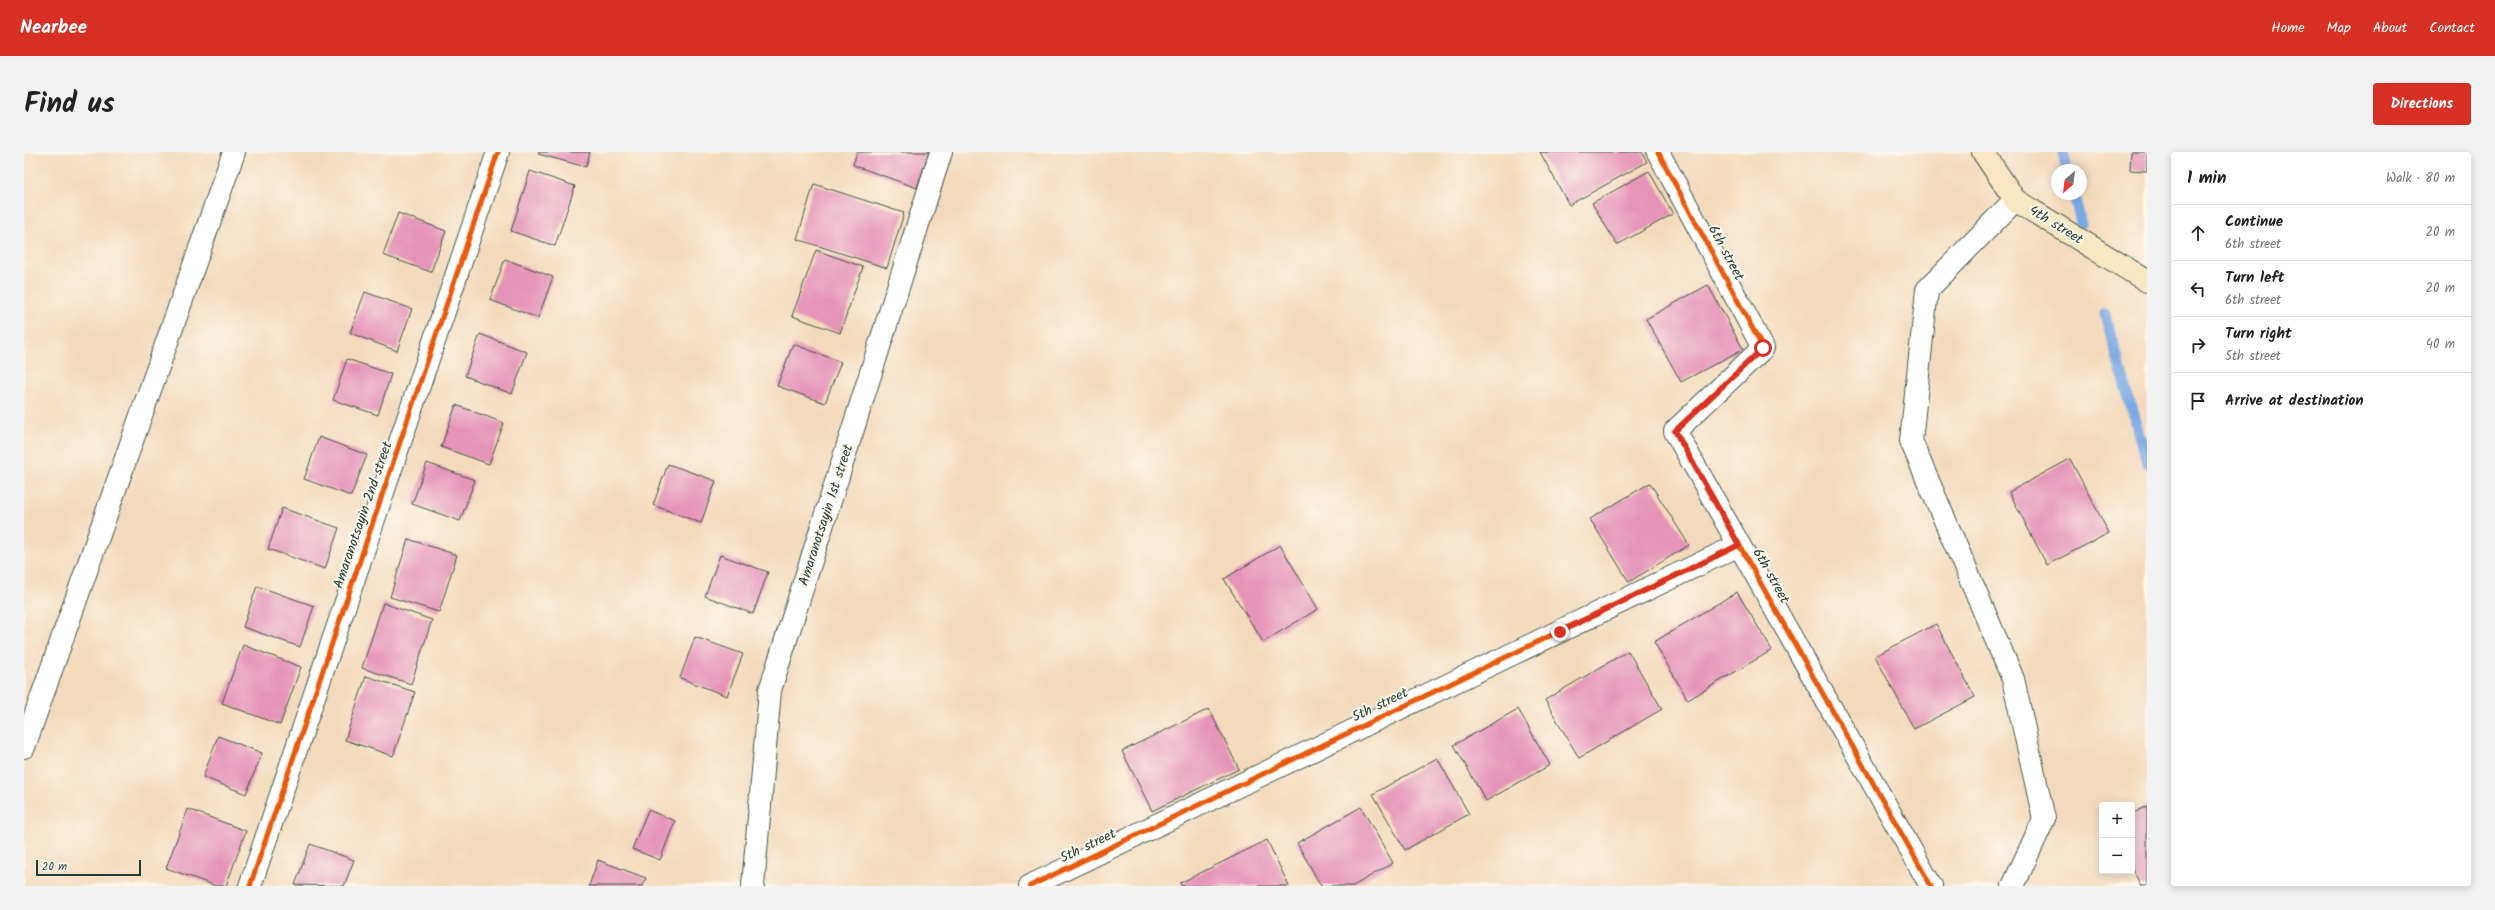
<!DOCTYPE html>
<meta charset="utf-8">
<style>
:root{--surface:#fff;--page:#f2f2f2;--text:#222;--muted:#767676;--line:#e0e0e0;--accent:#d93025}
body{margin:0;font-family:Kalam,sans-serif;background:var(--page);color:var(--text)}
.controls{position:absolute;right:12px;bottom:12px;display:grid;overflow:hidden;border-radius:4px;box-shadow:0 2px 10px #0003}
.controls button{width:36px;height:36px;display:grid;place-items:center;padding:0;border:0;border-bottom:1px solid var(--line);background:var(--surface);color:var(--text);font:20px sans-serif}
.compass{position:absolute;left:2027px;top:12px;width:36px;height:36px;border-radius:50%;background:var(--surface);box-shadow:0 2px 10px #0003;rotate:208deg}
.scale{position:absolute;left:12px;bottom:10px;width:105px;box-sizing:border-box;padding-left:4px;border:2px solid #1f3d34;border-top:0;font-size:11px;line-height:14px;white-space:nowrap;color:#1f3d34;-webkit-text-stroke:3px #fbf7ec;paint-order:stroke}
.stop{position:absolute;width:12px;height:12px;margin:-9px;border:3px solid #d93025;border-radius:50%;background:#fff}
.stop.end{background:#d93025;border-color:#fff;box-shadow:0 1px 4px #0008}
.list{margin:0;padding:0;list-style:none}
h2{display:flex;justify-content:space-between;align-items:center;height:52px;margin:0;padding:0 16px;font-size:17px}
h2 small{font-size:13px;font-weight:400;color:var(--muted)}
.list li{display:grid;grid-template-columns:26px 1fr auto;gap:12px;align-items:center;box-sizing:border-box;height:56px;padding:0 16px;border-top:1px solid var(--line)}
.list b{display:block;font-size:15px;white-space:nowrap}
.list p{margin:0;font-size:13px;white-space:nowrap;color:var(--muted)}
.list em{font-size:13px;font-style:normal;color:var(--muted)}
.icon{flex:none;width:22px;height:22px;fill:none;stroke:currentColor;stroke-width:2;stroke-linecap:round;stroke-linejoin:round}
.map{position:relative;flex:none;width:2123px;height:734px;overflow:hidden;border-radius:4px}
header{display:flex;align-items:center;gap:24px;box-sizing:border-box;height:56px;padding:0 20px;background:var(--accent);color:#fff}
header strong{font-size:19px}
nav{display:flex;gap:22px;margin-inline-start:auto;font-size:14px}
.intro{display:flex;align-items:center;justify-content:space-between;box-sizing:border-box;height:96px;padding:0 24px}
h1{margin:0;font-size:28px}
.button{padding:10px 18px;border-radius:4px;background:var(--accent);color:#fff;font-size:14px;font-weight:700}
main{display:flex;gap:24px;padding:0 24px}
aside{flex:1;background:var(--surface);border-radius:4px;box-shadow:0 2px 10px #0003}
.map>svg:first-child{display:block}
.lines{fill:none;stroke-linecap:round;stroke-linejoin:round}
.stream{stroke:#7aa9e4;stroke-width:11}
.building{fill:#e593b7}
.minor-casing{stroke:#3f5548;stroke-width:24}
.secondary-casing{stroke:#3f5548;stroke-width:24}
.minor{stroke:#fff;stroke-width:22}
.secondary{stroke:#f9e7c3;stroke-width:22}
.cycleway-casing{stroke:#fbf7ec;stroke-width:8}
.cycleway{stroke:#e8590c;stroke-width:5}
.route{stroke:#d93025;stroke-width:5}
.labels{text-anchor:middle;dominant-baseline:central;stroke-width:4;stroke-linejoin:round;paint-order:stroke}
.street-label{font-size:14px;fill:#1f3d34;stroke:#fbf7ec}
</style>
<header>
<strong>Nearbee</strong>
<nav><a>Home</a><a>Map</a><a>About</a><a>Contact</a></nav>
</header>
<div class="intro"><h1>Find us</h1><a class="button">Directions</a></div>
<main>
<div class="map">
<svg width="2123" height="734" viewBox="0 0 2123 734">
<rect width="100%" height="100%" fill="#fbf7ec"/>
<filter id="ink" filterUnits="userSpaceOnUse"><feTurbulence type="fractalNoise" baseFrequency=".025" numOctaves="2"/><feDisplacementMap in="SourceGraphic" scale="8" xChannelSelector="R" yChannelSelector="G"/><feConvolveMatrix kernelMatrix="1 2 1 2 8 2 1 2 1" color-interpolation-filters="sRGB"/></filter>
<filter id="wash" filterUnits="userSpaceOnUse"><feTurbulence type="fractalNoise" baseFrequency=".012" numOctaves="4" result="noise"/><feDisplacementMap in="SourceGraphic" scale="16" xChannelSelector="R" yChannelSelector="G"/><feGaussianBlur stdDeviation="0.9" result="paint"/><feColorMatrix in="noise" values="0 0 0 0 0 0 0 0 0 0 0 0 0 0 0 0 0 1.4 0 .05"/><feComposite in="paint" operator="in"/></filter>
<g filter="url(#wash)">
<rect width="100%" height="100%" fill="#f4dabc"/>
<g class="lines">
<!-- stream -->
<g class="stream">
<path d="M2039 0 2043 18"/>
<path d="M2050 42 2057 72"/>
<path d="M2081 162 2123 311"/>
</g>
</g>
<g id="blocks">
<!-- building -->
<g class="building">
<path d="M515 0H566L562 15 514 2Z"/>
<path d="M833 0H905L893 36 829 13Z"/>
<path d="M1516 0H1618L1623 10 1545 53Z"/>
<path d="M2107 0H2123V19L2106 18Z"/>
<path d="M506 19 551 34 531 94 487 79Z"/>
<path d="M1625 19 1649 62 1593 93 1568 51Z"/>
<path d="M790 32 880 61 863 116 773 87Z"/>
<path d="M374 61 422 79 407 120 359 103Z"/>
<path d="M792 98 839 115 816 181 768 164Z"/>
<path d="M481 107 529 125 514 166 466 148Z"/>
<path d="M1684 133 1719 197 1657 230 1622 167Z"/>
<path d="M341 140 388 157 373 199 326 181Z"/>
<path d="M456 182 503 200 488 242 441 224Z"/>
<path d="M769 192 817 210 801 251 753 234Z"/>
<path d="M323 207 367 222 354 263 309 248Z"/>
<path d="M432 253 480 271 465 312 417 295Z"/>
<path d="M295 285 343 303 327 344 280 327Z"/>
<path d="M2046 307 2085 381 2023 413 1985 340Z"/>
<path d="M403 311 451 328 436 369 388 352Z"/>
<path d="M644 312 692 329 677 371 629 353Z"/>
<path d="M1626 331 1665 393 1605 430 1566 367Z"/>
<path d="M258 356 315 376 301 417 244 397Z"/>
<path d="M384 387 433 403 415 460 366 445Z"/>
<path d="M1256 393 1294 457 1239 490 1200 427Z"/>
<path d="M696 403 744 420 729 462 681 444Z"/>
<path d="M233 434 290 454 276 495 219 475Z"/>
<path d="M1713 440 1748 498 1664 548 1630 490Z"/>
<path d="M359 451 408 468 387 532 338 516Z"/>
<path d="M1912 472 1951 545 1890 577 1851 504Z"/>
<path d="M671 485 719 502 703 544 656 526Z"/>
<path d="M219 493 277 515 256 573 198 551Z"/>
<path d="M1604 499 1638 557 1555 606 1521 548Z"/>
<path d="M342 524 391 540 369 604 321 588Z"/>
<path d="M1185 557 1215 617 1128 659 1098 599Z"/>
<path d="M1494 557 1526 613 1462 649 1430 593Z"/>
<path d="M194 584 238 601 222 642 179 625Z"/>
<path d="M1413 606 1445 662 1381 698 1349 642Z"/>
<path d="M2123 654V734H2117L2108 716V662Z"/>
<path d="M1337 655 1369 711 1329 734H1297L1273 691Z"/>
<path d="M164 657 222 679 202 734H192L142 716Z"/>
<path d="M624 658 651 669 636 708 608 697Z"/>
<path d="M1243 688 1265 734H1158L1156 731Z"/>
<path d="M286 692 330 708 320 734 271 733Z"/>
<path d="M574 708 622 726 619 734H565Z"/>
</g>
</g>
</g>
<g filter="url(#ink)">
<use href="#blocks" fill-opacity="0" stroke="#3f5548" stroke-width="1"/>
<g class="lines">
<!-- minor casing -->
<g class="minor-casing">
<g id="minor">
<path d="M1634 0 1739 196 1651 279 1907 734"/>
<path d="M0 595 210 0"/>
<path d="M226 734 474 0"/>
<path d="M729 734 746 538 917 0"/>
<path d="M1006 734 1715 393"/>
<path d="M1989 734 2020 667 1989 527 1887 289 1903 138 1991 48"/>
</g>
</g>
<!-- secondary casing -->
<g class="secondary-casing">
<path id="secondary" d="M1959 0 1991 48 2123 129"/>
</g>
<!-- minor -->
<use href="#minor" class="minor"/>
<!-- secondary -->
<use href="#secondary" class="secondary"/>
<!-- cycleway casing -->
<g class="cycleway-casing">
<g id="cycleway">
<path d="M1634 0 1739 196 1651 279 1907 734"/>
<path d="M226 734 474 0"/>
<path d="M1006 734 1715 393"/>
</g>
</g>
<!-- cycleway -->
<use href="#cycleway" class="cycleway"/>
</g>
</g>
<g class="lines" filter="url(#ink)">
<!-- route -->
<path class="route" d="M1536 480 1715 393 1651 279 1739 196"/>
</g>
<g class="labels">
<!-- street labels -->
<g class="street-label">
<text transform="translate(2032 73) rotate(32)">4th street</text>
<text transform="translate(1702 101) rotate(62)">6th street</text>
<text transform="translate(339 363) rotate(-71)">Amaranotsayin 2nd street</text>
<text transform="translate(802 363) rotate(-72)">Amaranotsayin 1st street</text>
<text transform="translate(1747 424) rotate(61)">6th street</text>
<text transform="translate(1356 553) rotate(-26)">5th street</text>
<text transform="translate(1064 694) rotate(-26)">5th street</text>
</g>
</g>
</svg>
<div class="controls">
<button>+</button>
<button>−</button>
</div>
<svg class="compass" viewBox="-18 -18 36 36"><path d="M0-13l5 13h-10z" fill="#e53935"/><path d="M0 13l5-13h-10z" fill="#767676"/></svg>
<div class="scale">20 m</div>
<div class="stop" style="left:1739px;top:196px"></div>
<div class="stop end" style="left:1536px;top:480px"></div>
</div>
<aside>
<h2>1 min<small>Walk · 80 m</small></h2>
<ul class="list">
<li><svg class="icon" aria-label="ahead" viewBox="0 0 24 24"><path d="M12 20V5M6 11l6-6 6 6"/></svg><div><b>Continue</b><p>6th street</p></div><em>20 m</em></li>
<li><svg class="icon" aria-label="left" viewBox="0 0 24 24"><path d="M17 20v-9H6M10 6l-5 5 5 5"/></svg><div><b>Turn left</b><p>6th street</p></div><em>20 m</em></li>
<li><svg class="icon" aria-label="right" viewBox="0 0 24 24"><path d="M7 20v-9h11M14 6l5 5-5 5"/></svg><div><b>Turn right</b><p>5th street</p></div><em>40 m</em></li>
<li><svg class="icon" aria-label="arrive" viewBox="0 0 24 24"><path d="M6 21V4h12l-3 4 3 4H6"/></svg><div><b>Arrive at destination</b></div></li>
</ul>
</aside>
</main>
